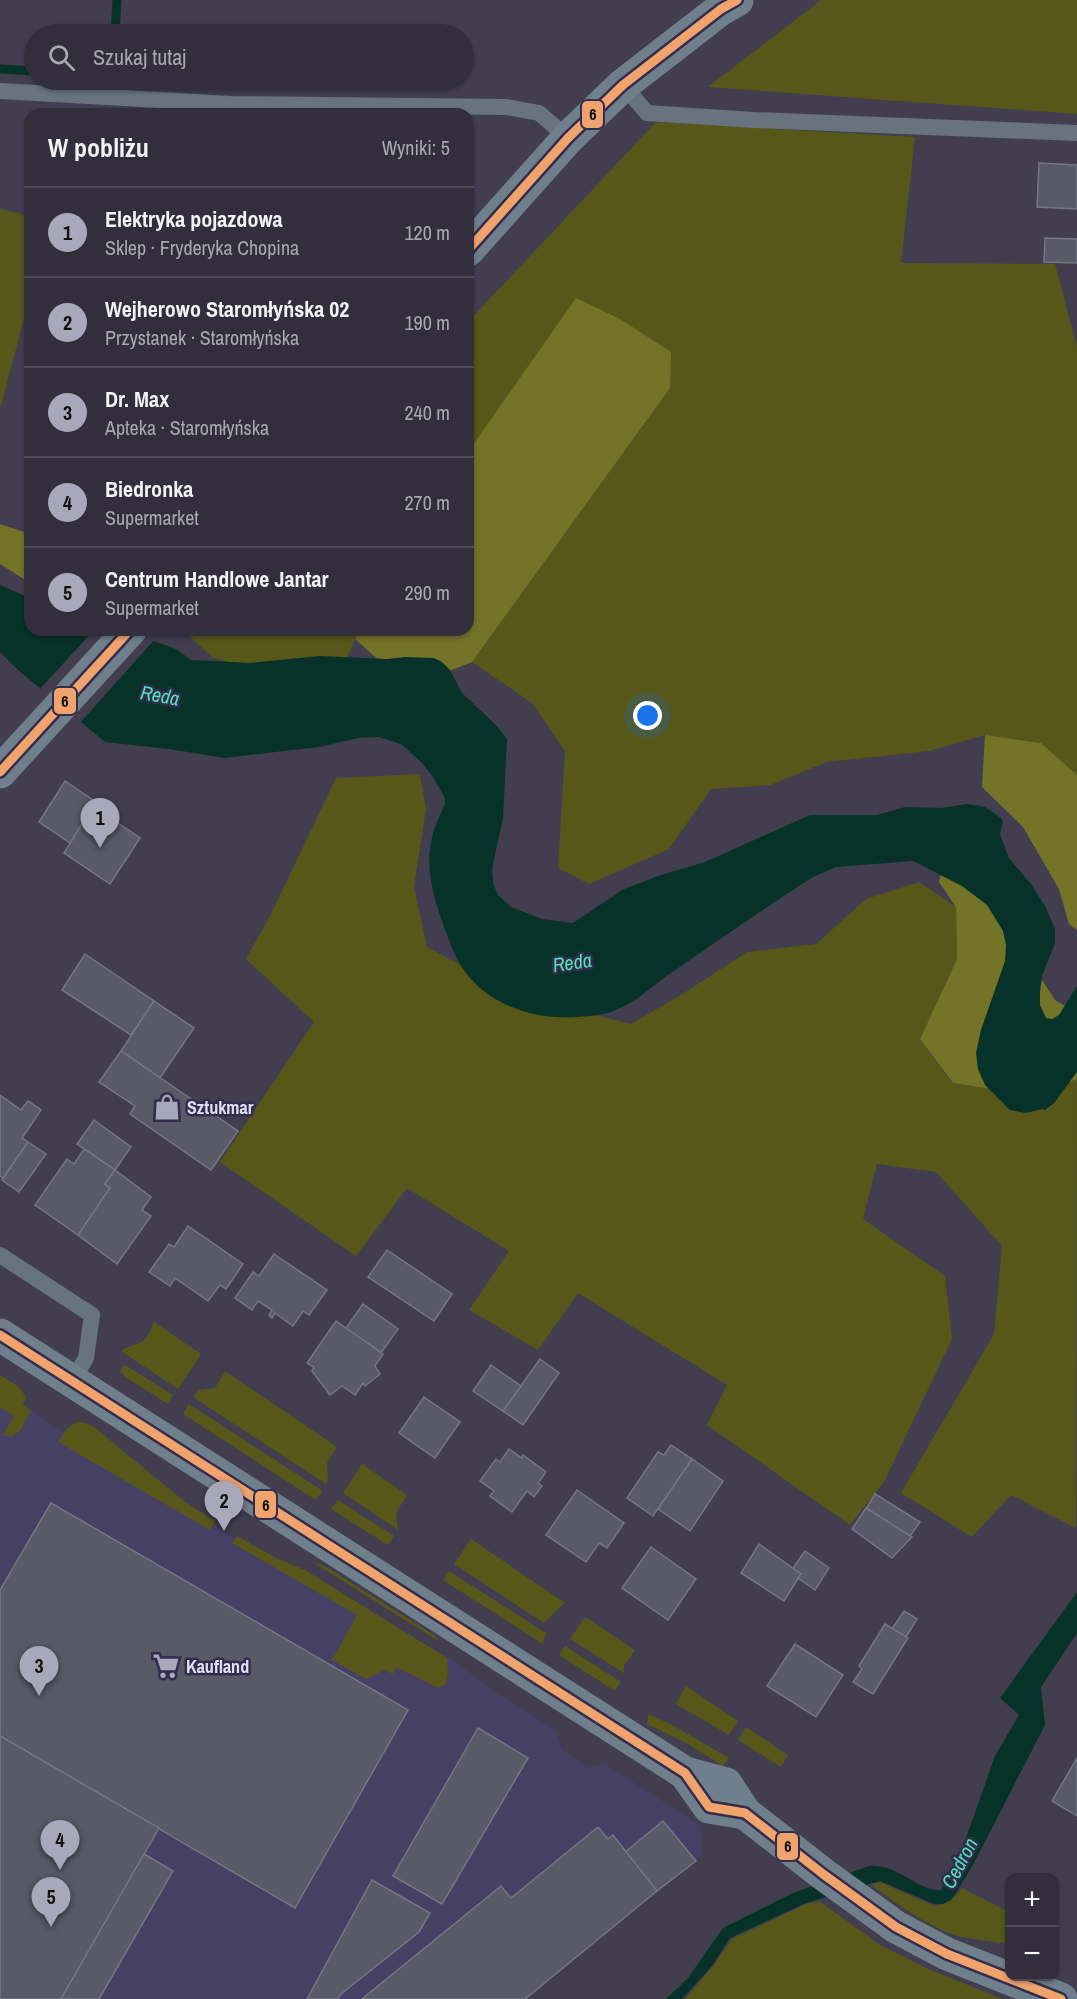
<!DOCTYPE html>
<html lang="pl">
<meta charset="utf-8">
<style>
:root{--surface:#322e3c;--page:#3a3643;--text:#f1f3f6;--muted:#a8a8af;--line:#4d4a56;--accent:#a9a7ba}
body{margin:0;font-family:"Archivo Narrow",sans-serif;background:var(--page);color:var(--text)}
.controls{position:absolute;right:18px;bottom:18px;display:grid;overflow:hidden;border-radius:12px;box-shadow:0 2px 4px #0004}
.controls button{width:54px;height:54px;display:grid;place-items:center;padding:0;border:0;border-bottom:2px solid var(--line);background:var(--surface);color:var(--text);font:30px sans-serif}
.you{position:absolute;left:648px;top:716px;width:21px;height:21px;margin:-15px;border:4px solid #fff;border-radius:50%;background:#1a73e8;box-shadow:0 0 0 9px #1a73e833}
.badge{display:grid;place-items:center;width:39px;height:39px;border-radius:50%;background:var(--accent);color:#111;font-size:20px;font-weight:700}
.pin{position:absolute;translate:-50% -50px;filter:drop-shadow(0 2px 3px #0008)}
.pin::after{content:'';position:absolute;top:32px;width:21px;height:18px;background:inherit;clip-path:polygon(0 0,100% 0,50% 100%)}
.list{margin:0;padding:0;list-style:none}
h2{display:flex;justify-content:space-between;align-items:center;height:78px;margin:0;padding:0 24px;font-size:26px}
h2 small{font-size:20px;font-weight:400;color:var(--muted)}
.list li{display:grid;grid-template-columns:39px 1fr auto;gap:18px;align-items:center;box-sizing:border-box;height:90px;padding:0 24px;border-top:2px solid var(--line)}
.list b{display:block;font-size:22px;white-space:nowrap}
.list p{margin:0;font-size:20px;white-space:nowrap;color:var(--muted)}
.list em{font-size:20px;font-style:normal;color:var(--muted)}
.icon{flex:none;width:33px;height:33px;fill:none;stroke:currentColor;stroke-width:2;stroke-linecap:round;stroke-linejoin:round}
.map{position:relative;flex:none;width:1077px;height:1999px;overflow:hidden}
.search{position:absolute;background:var(--surface);box-shadow:0 2px 4px #0004;left:24px;top:24px;width:450px;height:66px;display:flex;align-items:center;gap:15px;box-sizing:border-box;padding:0 21px;border-radius:33px;color:var(--muted);font-size:22px}
.panel{position:absolute;background:var(--surface);box-shadow:0 2px 4px #0004;left:24px;top:108px;width:450px;height:528px;border-radius:18px}
.map>svg:first-child{display:block}
.built{fill:#464064}
.green{fill:#565719}
.forest{fill:#737427}
.water{fill:#063229}
.pier{fill:#423e50}
.lines{fill:none;stroke-linecap:round;stroke-linejoin:round}
.stream{stroke:#063229;stroke-width:9}
.building{fill:#595967;stroke:#757584;stroke-width:1.5}
.lane{stroke:#67747e;stroke-width:16}
.secondary{stroke:#6f808c;stroke-width:33}
.bus-1-casing{stroke:#322d4c;stroke-width:14}
.bus-1{stroke:#f1a36e;stroke-width:9}
.labels{text-anchor:middle;dominant-baseline:central;stroke-width:5;stroke-linejoin:round;paint-order:stroke}
.poi-label{font-size:18px;font-weight:bold;fill:#e1dff3;stroke:#322d4c;text-anchor:start}
.water-label{font-size:20px;font-style:italic;fill:#51e1b9;stroke:#322d4c}
.line-badge{stroke:#322d4c;stroke-width:2}
.pale-badge-label{font-size:16px;text-anchor:middle;font-weight:bold;fill:#111}
</style>
<div class="map">
<svg width="1077" height="1999" viewBox="0 0 1077 1999">
<rect width="100%" height="100%" fill="#423e50"/>
<!-- built -->
<path class="built" d="M0 1392 236 1539 455 1661 490 1689 556 1730 562 1749 588 1768 604 1763 700 1826 703 1854 525 1999H0Z"/>
<!-- green -->
<g class="green">
<path d="M821 0H1077V114L708 87Z"/>
<path d="M656 122 915 137 901 263 1055 264 1077 347V775L1041 743 985 735 929 751 827 762 770 785 711 789 669 849 589 884 558 868 565 751 532 703 472 662 670 388 502 406 468 452V322Z"/>
<path d="M0 209 30 216V296L0 409Z"/>
<path d="M183 630H359L341 672 295 678 213 658Z"/>
<path d="M420 774 426 809 414 887 427 947 519 996 631 1024 681 995 747 952 816 944 866 899 919 882 956 907 957 959 920 1039 952 1083 1036 1096 1077 1079 1076 1528 1011 1495 972 1537 901 1493 994 1334 1002 1246 936 1172 877 1164 863 1219 945 1276 952 1339 884 1482 850 1525 707 1425 727 1385 578 1293 538 1350 469 1310 509 1251 407 1188 356 1256 220 1162 314 1022 246 959 270 916 336 778Z"/>
<path d="M154 1322 201 1354 178 1389 121 1351C128 1345 138 1346 144 1340 149 1336 151 1328 154 1322Z"/>
<path d="M125 1365 173 1395 168 1404 124 1376 120 1370Z"/>
<path d="M225 1371 337 1447 327 1463 328 1479 326 1484 193 1397 199 1390 215 1388Z"/>
<path d="M0 1375 19 1387 26 1397 23 1405 31 1410 20 1431 11 1437 3 1435 14 1416 0 1407Z"/>
<path d="M189 1404 323 1491 316 1500 183 1414Z"/>
<path d="M79 1422 86 1423 94 1427 184 1501 215 1521 210 1530 58 1442C64 1432 68 1425 79 1422Z"/>
<path d="M362 1464 407 1495 396 1513 398 1530 343 1493Z"/>
<path d="M338 1500 394 1536 388 1545 331 1509Z"/>
<path d="M237 1536 276 1558 305 1570 447 1658 448 1673 446 1684 438 1688 396 1667 393 1674 384 1670 366 1679 332 1660 357 1615 232 1543Z"/>
<path d="M471 1539 565 1603 544 1623 454 1564Z"/>
<path d="M311 1561 326 1567 434 1635 440 1642Z"/>
<path d="M449 1571 546 1633 543 1644 443 1580Z"/>
<path d="M585 1617 635 1650 624 1666V1673L570 1639Z"/>
<path d="M565 1646 621 1682 615 1691 559 1655Z"/>
<path d="M686 1686 738 1721 729 1735 676 1704Z"/>
<path d="M648 1714 676 1727 729 1758 723 1766 688 1744 647 1724Z"/>
<path d="M746 1727 788 1755 781 1767 738 1740Z"/>
<path d="M880 1882 934 1906C948 1905 953 1898 962 1888L1009 1912V1944C992 1941 972 1940 954 1935 923 1924 897 1903 870 1884Z"/>
<path d="M819 1901 882 1946 928 1969 1003 1999H685L713 1966 732 1939 806 1904Z"/>
</g>
<!-- forest -->
<g class="forest">
<path d="M576 298 620 319 671 352 670 388 472 662 409 687 355 639 359 630H468V452Z"/>
<path d="M0 524 30 534V583L0 564Z"/>
<path d="M985 735 1041 743 1077 775V930L1069 924 1059 889 1023 827 982 787Z"/>
<path d="M944 863 977 879 1055 1000 1077 1013V1079L1036 1096 953 1083 920 1039 957 959 956 907 939 882Z"/>
</g>
<!-- water -->
<g class="water">
<path d="M0 585 30 598V630H123L176 649 191 660 250 663 320 656 387 659 405 657 434 658 442 662 450 670 462 693 497 726 507 739 503 818 492 869 493 883 498 895 511 907 542 919 573 923 624 889 661 875 705 862 810 815H877L905 807 941 808 967 804 985 807 1001 818 1003 822 1000 834 1009 858 1031 884 1045 906 1055 929V943L1042 976 1040 992V1005L1046 1018 1052 1019 1059 1015 1077 986V1072L1054 1103 1045 1110 1042 1109 1026 1113 1010 1110 985 1085 978 1069 976 1053 981 1030 1005 961 1006 945 1003 931 987 905 962 886 913 861 836 867 813 877C766 907 720 939 674 971 655 983 638 1001 618 1009 605 1015 592 1016 578 1017 526 1021 472 999 452 948 440 916 424 877 431 843 433 829 439 817 445 804V798L433 777 421 762 401 744 379 737 358 738 319 747 225 758 169 749 105 742 18 670 0 652Z"/>
<path d="M1077 1592V1633L1041 1687 1045 1725 974 1863 956 1893 951 1900 943 1904H934L880 1881 806 1903 730 1938 712 1966 682 1999H666L688 1978 723 1928 793 1893 869 1866C898 1863 918 1892 941 1890L960 1855 995 1756 1019 1715 1000 1698Z"/>
</g>
<!-- pier -->
<path class="pier" d="M94 630H132L155 639 79 724 38 691Z"/>
<g class="lines">
<!-- stream -->
<g class="stream">
<path d="M115 34 117 0"/>
<path d="M0 69 34 71"/>
</g>
</g>
<!-- building -->
<g class="building">
<path d="M1039 163 1077 165V209L1037 207Z"/>
<path d="M1045 238 1077 239V263L1044 262Z"/>
<path d="M65 781 96 802 70 843 39 822Z"/>
<path d="M93 806 140 838 110 884 64 853Z"/>
<path d="M85 954 154 1001 131 1035 62 990Z"/>
<path d="M154 1001 194 1028 160 1078 121 1051Z"/>
<path d="M121 1051 238 1131 211 1170 130 1114 135 1106 99 1082Z"/>
<path d="M0 1095 21 1110 28 1101 41 1110 22 1138 28 1142 3 1178 0 1176Z"/>
<path d="M94 1120 131 1147 115 1170 77 1144Z"/>
<path d="M28 1142 46 1154 19 1192 2 1180Z"/>
<path d="M84 1149 115 1170 105 1184 110 1188 78 1235 35 1205 67 1159 74 1164Z"/>
<path d="M115 1170 151 1197 142 1210 151 1216 117 1264 78 1235 110 1188 105 1184Z"/>
<path d="M188 1226 243 1264 226 1289 220 1285 208 1301 175 1278 170 1286 149 1272 169 1244 174 1247Z"/>
<path d="M387 1250 452 1294 434 1321 368 1277Z"/>
<path d="M274 1254 327 1290 309 1315 303 1311 293 1326 275 1313 272 1318 269 1315 272 1310 258 1301 252 1310 235 1298 253 1272 259 1276Z"/>
<path d="M363 1304 398 1329 381 1353 346 1328Z"/>
<path d="M336 1321 383 1354 375 1366 380 1374 365 1386 363 1383 355 1395 342 1386 330 1395 312 1371 314 1367 307 1363Z"/>
<path d="M540 1359 559 1373 523 1425 503 1411Z"/>
<path d="M491 1365 521 1386 503 1411 473 1391Z"/>
<path d="M424 1397 460 1422 435 1458 399 1433Z"/>
<path d="M671 1445 692 1459 653 1516 627 1498 658 1452 664 1455Z"/>
<path d="M509 1449 522 1458 523 1455 546 1472 538 1483 542 1486 534 1497 527 1491 512 1512 490 1496 494 1491 480 1481 496 1459 500 1462Z"/>
<path d="M692 1459 723 1481 690 1531 658 1509Z"/>
<path d="M577 1490 624 1523 607 1548 599 1543 586 1562 546 1535Z"/>
<path d="M875 1494 920 1522 910 1536 866 1509Z"/>
<path d="M51 1503 408 1710 295 1908 0 1736V1590Z"/>
<path d="M866 1508 912 1537 892 1558 852 1529Z"/>
<path d="M759 1544 801 1574 784 1601 741 1573Z"/>
<path d="M651 1547 696 1579 668 1620 622 1588Z"/>
<path d="M805 1551 829 1568 815 1590 798 1578 801 1574 793 1568Z"/>
<path d="M904 1611 917 1619 906 1637 892 1629Z"/>
<path d="M885 1624 908 1638 873 1694 853 1682 862 1669 859 1666Z"/>
<path d="M795 1644 843 1675 816 1717 767 1686Z"/>
<path d="M478 1728 528 1758 442 1904 393 1876Z"/>
<path d="M0 1736 159 1828 61 1999H0Z"/>
<path d="M1077 1758V1816L1052 1801Z"/>
<path d="M663 1821 696 1861 657 1891 625 1852Z"/>
<path d="M598 1827 608 1839 613 1835 657 1891 525 1999H362L501 1886 511 1898Z"/>
<path d="M144 1854 173 1871 99 1999H61Z"/>
<path d="M372 1880 430 1913 419 1932 341 1994 338 1999H307Z"/>
</g>
<g class="lines">
<!-- lane -->
<g class="lane">
<path d="M623 85 647 113 754 120 1077 133"/>
<path d="M0 91 230 104 507 107 539 113 568 138"/>
<path d="M0 1255 92 1315 86 1358 72 1381"/>
</g>
<!-- secondary -->
<g class="secondary">
<path d="M468 250 568 138 623 85 721 9 737 0"/>
<path d="M0 772 130 630"/>
<path d="M0 1335 685 1773 726 1784 745 1813 823 1874 896 1927 947 1954 1061 1999"/>
<path d="M685 1773 709 1807 745 1813"/>
</g>
<!-- bus-1 casing -->
<g class="bus-1-casing">
<g id="bus-1">
<path d="M468 250 568 138 623 85 721 9 737 0"/>
<path d="M0 772 130 630"/>
<path d="M0 1335 685 1773 709 1807 745 1813 823 1874 896 1927 947 1954 1061 1999"/>
</g>
</g>
<!-- bus-1 -->
<use href="#bus-1" class="bus-1"/>
</g>
<!-- icons -->
<defs>
<g id="shop-bare" transform="scale(2.07)"><path d="M-5-2.5h2.3a2.7 3.5 0 0 1 5.4 0H5L5.5 6h-11ZM-1.5-2.5h3a1.5 2.3 0 0 0-3 0Z" fill="#a9a7ba" stroke="#322d4c" stroke-width="2.5" paint-order="stroke"/></g>
<g id="supermarket-bare" transform="scale(2.07)"><path d="M-6-5.5h2.5l.6 2H6L4.5 2H-2.5L-4.4-4H-6ZM-1.5 3.2a1.3 1.3 0 1 0 .1 0ZM3 3.2a1.3 1.3 0 1 0 .1 0Z" fill="#a9a7ba" stroke="#322d4c" stroke-width="2.5" paint-order="stroke"/></g>
</defs>
<g fill-rule="evenodd">
<use href="#shop-bare" x="167" y="1107"/>
<use href="#supermarket-bare" x="166" y="1666"/>
</g>
<g class="labels">
<!-- poi labels -->
<g class="poi-label">
<text x="187" y="1107">Sztukmar</text>
<text x="186" y="1666">Kaufland</text>
</g>
<!-- water labels -->
<g class="water-label">
<text transform="translate(160 695) rotate(10)">Reda</text>
<text transform="translate(572 962) rotate(-8)">Reda</text>
<text transform="translate(959 1863) rotate(-62)">Cedron</text>
</g>
</g>
<g class="line-badge">
<rect x="581" y="100" width="23" height="29" rx="6" fill="#f1a36e"/>
<rect x="53" y="687" width="24" height="28" rx="6" fill="#f1a36e"/>
<rect x="254" y="1490" width="23" height="29" rx="6" fill="#f1a36e"/>
<rect x="776" y="1832" width="23" height="29" rx="6" fill="#f1a36e"/>
</g>
<g class="pale-badge-label">
<text x="593" y="120">6</text>
<text x="65" y="707">6</text>
<text x="266" y="1511">6</text>
<text x="788" y="1852">6</text>
</g>
</svg>
<div class="controls">
<button>+</button>
<button>−</button>
</div>
<div class="you"></div>
<div class="pin badge" style="left:100px;top:848px">1</div>
<div class="pin badge" style="left:224px;top:1531px">2</div>
<div class="pin badge" style="left:39px;top:1696px">3</div>
<div class="pin badge" style="left:60px;top:1870px">4</div>
<div class="pin badge" style="left:51px;top:1927px">5</div>
<div class="search"><svg class="icon" aria-label="search" viewBox="0 0 24 24"><circle cx="10" cy="10" r="6"/><path d="M15 15l6 6"/></svg>Szukaj tutaj</div>
<section class="panel">
<h2>W pobliżu<small>Wyniki: 5</small></h2>
<ul class="list">
<li><span class="badge">1</span><div><b>Elektryka pojazdowa</b><p>Sklep · Fryderyka Chopina</p></div><em>120 m</em></li>
<li><span class="badge">2</span><div><b>Wejherowo Staromłyńska 02</b><p>Przystanek · Staromłyńska</p></div><em>190 m</em></li>
<li><span class="badge">3</span><div><b>Dr. Max</b><p>Apteka · Staromłyńska</p></div><em>240 m</em></li>
<li><span class="badge">4</span><div><b>Biedronka</b><p>Supermarket</p></div><em>270 m</em></li>
<li><span class="badge">5</span><div><b>Centrum Handlowe Jantar</b><p>Supermarket</p></div><em>290 m</em></li>
</ul>
</section>
</div>
